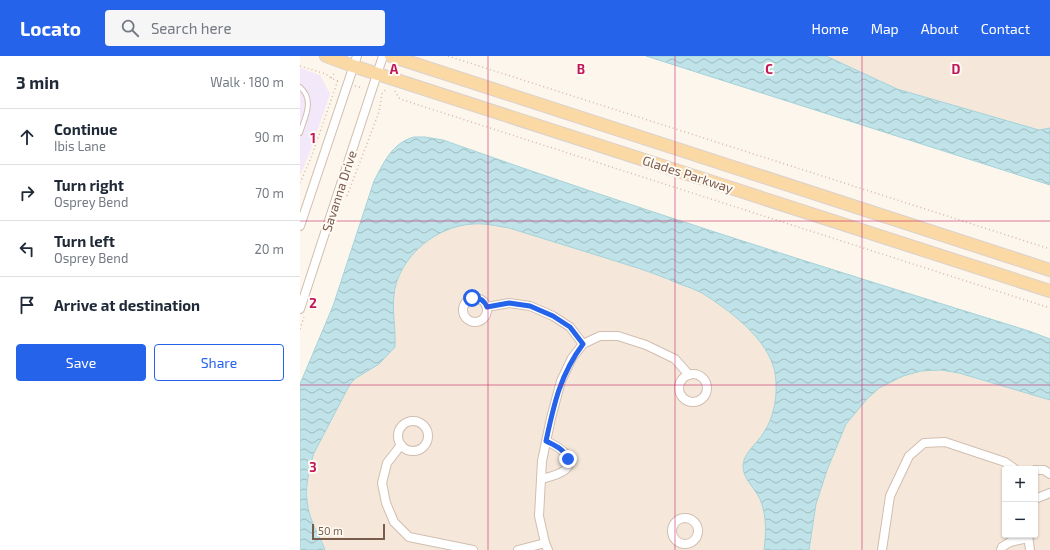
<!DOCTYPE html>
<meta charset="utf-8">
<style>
:root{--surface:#fff;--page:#f6f6f7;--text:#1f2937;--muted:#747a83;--line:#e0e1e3;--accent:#2563eb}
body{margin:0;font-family:"Exo 2",sans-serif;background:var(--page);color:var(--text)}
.controls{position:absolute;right:12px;bottom:12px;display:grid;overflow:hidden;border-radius:4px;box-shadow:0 1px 3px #0004}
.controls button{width:36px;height:36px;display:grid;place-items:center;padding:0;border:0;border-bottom:1px solid var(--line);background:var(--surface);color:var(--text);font:20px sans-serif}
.scale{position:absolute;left:12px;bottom:10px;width:73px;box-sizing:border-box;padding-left:4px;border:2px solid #7a5c4d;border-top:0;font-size:11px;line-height:14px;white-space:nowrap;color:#7a5c4d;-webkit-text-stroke:3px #fffaf3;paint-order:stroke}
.stop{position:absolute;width:12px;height:12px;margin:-9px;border:3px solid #2563eb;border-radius:50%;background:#fff}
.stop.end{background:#2563eb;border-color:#fff;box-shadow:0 1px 4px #0008}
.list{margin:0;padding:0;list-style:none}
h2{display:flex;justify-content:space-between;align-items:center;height:52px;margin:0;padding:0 16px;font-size:17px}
h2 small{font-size:13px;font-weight:400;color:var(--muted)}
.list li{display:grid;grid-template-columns:26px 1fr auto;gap:12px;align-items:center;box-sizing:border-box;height:56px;padding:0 16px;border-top:1px solid var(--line)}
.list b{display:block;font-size:15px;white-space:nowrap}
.list p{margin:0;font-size:13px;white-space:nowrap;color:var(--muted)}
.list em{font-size:13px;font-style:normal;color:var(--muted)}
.actions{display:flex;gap:8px;padding:12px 16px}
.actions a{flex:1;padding:9px 0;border:1px solid var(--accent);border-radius:4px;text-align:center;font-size:14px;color:var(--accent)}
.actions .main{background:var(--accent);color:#fff}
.icon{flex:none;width:22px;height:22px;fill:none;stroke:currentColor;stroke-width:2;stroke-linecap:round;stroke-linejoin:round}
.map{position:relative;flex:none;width:750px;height:494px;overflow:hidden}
header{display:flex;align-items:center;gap:24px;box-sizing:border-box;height:56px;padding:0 20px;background:var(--accent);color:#fff}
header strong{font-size:19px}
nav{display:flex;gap:22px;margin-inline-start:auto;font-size:14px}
.search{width:280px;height:36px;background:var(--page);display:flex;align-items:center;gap:10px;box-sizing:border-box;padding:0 14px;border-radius:4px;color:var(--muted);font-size:15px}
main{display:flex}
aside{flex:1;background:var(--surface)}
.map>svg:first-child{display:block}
.residential{fill:#f5e8da;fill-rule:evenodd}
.education{fill:#f3e8fa}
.water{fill:url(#water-waves);stroke:#a5d3da}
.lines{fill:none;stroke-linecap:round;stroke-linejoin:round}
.lane-casing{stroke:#d1beb0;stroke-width:6}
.street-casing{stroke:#d1beb0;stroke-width:10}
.primary-casing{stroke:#dad1cd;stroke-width:14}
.path{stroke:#d9b8a5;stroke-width:1.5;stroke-dasharray:1 3;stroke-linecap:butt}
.lane{stroke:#fff;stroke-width:4}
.street{stroke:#fff;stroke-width:8}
.primary{stroke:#fbd9a5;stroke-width:12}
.route{stroke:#2563eb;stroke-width:5}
.grid{fill:none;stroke:#c2185b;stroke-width:1;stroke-opacity:0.55}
.labels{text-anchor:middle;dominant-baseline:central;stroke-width:4;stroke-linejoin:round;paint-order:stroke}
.street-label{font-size:13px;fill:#7a5c4d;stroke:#fffaf3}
.grid-label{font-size:13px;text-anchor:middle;font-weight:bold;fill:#c2185b;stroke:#fffaf3;stroke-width:4;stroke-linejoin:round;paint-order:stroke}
</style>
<header>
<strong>Locato</strong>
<div class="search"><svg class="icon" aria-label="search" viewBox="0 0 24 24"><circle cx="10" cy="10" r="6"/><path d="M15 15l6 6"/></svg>Search here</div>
<nav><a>Home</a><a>Map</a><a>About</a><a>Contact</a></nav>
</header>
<main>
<aside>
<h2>3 min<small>Walk · 180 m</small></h2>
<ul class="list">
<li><svg class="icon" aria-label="ahead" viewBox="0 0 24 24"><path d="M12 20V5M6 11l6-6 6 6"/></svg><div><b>Continue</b><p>Ibis Lane</p></div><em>90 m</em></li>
<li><svg class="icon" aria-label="right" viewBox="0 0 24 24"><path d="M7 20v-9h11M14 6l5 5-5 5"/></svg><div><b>Turn right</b><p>Osprey Bend</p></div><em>70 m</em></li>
<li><svg class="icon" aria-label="left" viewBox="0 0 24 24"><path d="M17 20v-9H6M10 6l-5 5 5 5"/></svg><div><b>Turn left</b><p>Osprey Bend</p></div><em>20 m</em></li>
<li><svg class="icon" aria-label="arrive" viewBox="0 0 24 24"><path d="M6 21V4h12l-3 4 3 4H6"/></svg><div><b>Arrive at destination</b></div></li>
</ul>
<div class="actions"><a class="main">Save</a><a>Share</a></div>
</aside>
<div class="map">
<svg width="750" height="494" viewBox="0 0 750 494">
<defs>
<pattern id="water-waves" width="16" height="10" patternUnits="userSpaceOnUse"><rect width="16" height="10" fill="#bfe3e8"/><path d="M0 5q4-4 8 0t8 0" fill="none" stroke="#a0bbbe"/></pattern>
</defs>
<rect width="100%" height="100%" fill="#fdf6ec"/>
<!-- residential -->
<g class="residential">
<path d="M377 0H750V116Z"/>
<path d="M166 134 750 343V494H25L12 465 8 454V424L10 408 14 397 50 328 95 232 100 217 109 202 120 191ZM705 413H735V479H705Z"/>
</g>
<!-- education -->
<path class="education" d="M0 12 20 19 30 38 10 96 0 119Z"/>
<!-- water -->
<g class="water">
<path d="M346 0H526L597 33 739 74 750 72V129Z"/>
<path d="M114 81H125L143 84C336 153 533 214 729 275L750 283V344L659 317 641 314 621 315 603 320 579 332 567 343 546 368 527 414 516 448 509 494H464C466 477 467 460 460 443 455 432 442 422 443 409 444 396 458 387 464 376 473 363 477 343 476 327 476 288 432 256 402 237 396 234 389 231 382 229 364 221 345 214 325 208 287 196 248 184 209 172 197 170 185 167 173 168 137 170 103 198 95 232 91 252 96 271 95 291L79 308 56 322 50 328 14 397C7 418 3 443 12 465 15 475 22 484 25 494H0V328L33 250 74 125C84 106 92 87 114 81Z"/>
</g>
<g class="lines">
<!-- lane casing -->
<g class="lane-casing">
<path id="lane" d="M0 31C15 44 5 61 0 77"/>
</g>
<!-- street casing -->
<g class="street-casing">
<g id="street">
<path d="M0 170 57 0"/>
<circle cx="175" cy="254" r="12"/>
<path d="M187 251 209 247 230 250 253 260 270 271 283 288"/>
<path d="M0 253 83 0"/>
<circle cx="393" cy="332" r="14"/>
<circle cx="113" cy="380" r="15"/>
<path d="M101 389 87 407 82 427 86 447 94 466 109 481 173 494"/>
<path d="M735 414H744L750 418"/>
<path d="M241 423C249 421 259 419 265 414 279 401 255 389 246 385"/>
<path d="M735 443 750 437"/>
<circle cx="385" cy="475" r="13"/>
<path d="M728 479 730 494"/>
<path d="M218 494 245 487"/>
<path d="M248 494 245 487 239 460 242 405 251 362 261 325 272 302 283 288 300 280H318L346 289 375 303 389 319"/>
<path d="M582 494 590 440 609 400 624 387 645 386 705 406 715 413"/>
<path d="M701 494 702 491 710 486 728 482"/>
</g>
</g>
<!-- primary casing -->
<g class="primary-casing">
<g id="primary">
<path d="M26 0 53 10 750 235"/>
<path d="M91 0 750 214"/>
</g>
</g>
<!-- path -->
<g class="path">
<path d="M148 0 750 193"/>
<path d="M0 10 26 18 31 22 38 25"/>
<path d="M31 22 35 16"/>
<path d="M55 30 63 32"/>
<path d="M95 35 99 42 103 44 750 252"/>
<path d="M0 127 11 102 38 24"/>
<path d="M47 140 79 56 82 38 87 32"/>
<path d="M0 273 4 261"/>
</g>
<!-- lane -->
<use href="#lane" class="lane"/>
<!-- street -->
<use href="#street" class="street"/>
<!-- primary -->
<use href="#primary" class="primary"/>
</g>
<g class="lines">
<!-- route -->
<path class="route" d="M172 242C179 241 184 244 187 251L209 247 230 250 253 260 270 271 283 288C260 319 254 348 246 385 256 390 264 393 268 403"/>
</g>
<!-- grid -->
<path class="grid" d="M188 0V494M375 0V494M562 0V494M0 165H750M0 329H750"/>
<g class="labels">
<!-- street labels -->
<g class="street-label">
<text transform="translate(388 118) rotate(18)">Glades Parkway</text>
<text transform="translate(39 135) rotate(-72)">Savanna Drive</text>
</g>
</g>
<g class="grid-label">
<text x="94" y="18">A</text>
<text x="281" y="18">B</text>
<text x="469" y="18">C</text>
<text x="656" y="18">D</text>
<text x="13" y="87">1</text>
<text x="13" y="252">2</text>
<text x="13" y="416">3</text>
</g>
</svg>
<div class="controls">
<button>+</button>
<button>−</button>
</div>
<div class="scale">50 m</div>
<div class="stop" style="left:172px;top:242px"></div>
<div class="stop end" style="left:268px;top:403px"></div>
</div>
</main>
